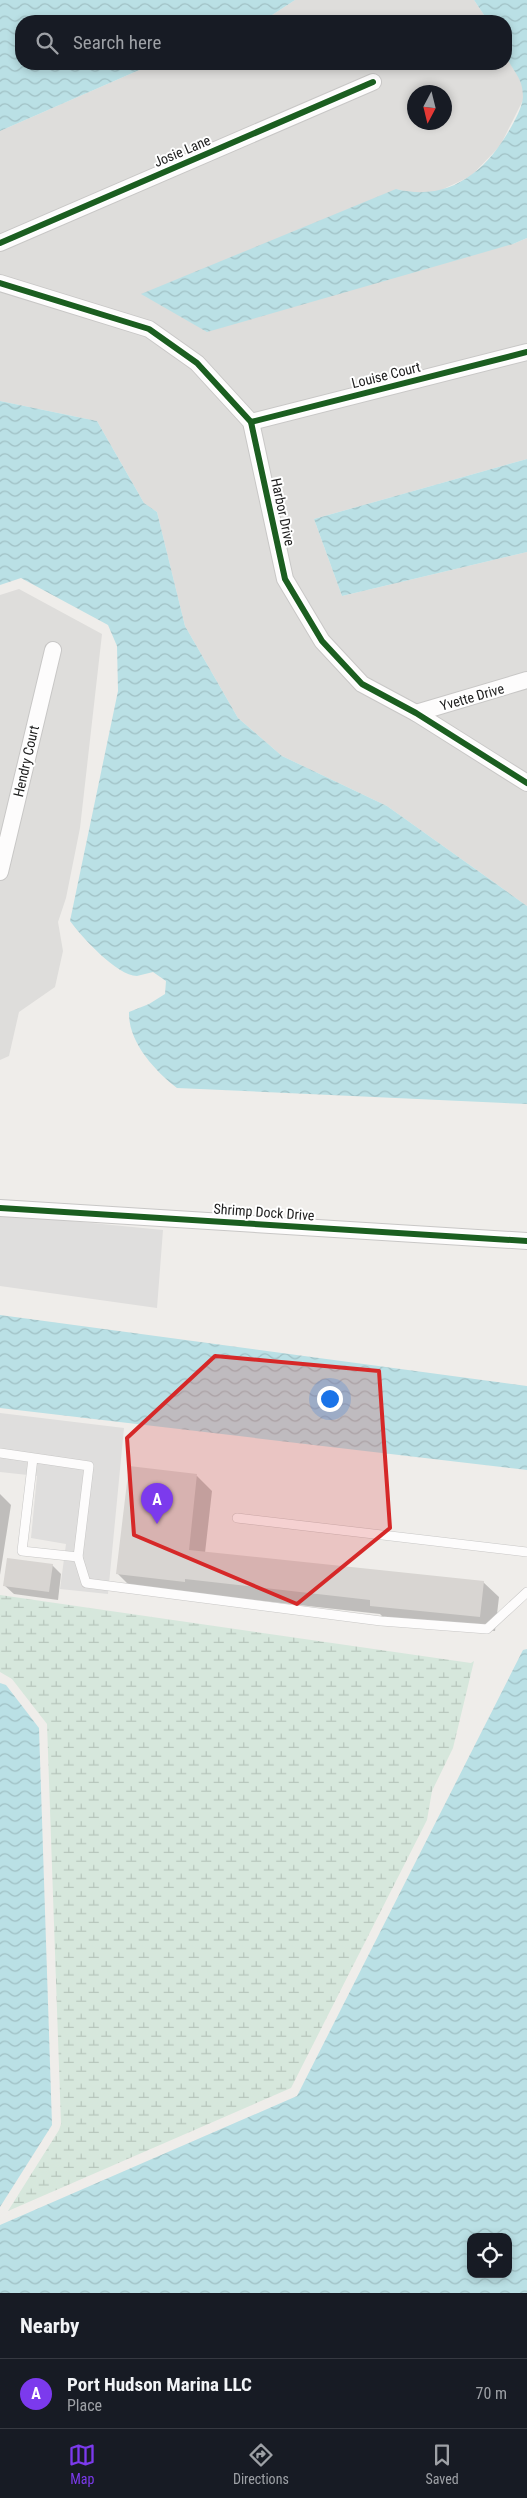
<!DOCTYPE html>
<style>
:root{--surface:#171b24;--page:#242831;--text:#f1f3f6;--muted:#9ea1a6;--line:#363941;--accent:#7c3aed}
body{margin:0;font-family:"Roboto Condensed",sans-serif;background:var(--page);color:var(--text)}
.controls{position:absolute;right:15px;bottom:15px;display:grid;overflow:hidden;border-radius:10px;box-shadow:0 2px 8px #0003}
.controls button{width:45px;height:45px;display:grid;place-items:center;padding:0;border:0;border-bottom:1px solid var(--line);background:var(--surface);color:var(--text);font:25px sans-serif}
.compass{position:absolute;left:407px;top:85px;width:45px;height:45px;border-radius:50%;background:var(--surface);box-shadow:0 2px 8px #0003;rotate:187deg}
.you{position:absolute;left:329px;top:1398px;width:18px;height:18px;margin:-12px;border:4px solid #fff;border-radius:50%;background:#1a73e8;box-shadow:0 0 0 8px #1a73e833}
.badge{display:grid;place-items:center;width:32px;height:32px;border-radius:50%;background:var(--accent);color:#fff;font-size:16px;font-weight:700}
.pin{position:absolute;translate:-50% -41px;filter:drop-shadow(0 1px 2px #0008)}
.pin::after{content:'';position:absolute;top:26px;width:18px;height:15px;background:inherit;clip-path:polygon(0 0,100% 0,50% 100%)}
.list{margin:0;padding:0;list-style:none}
h2{display:flex;justify-content:space-between;align-items:center;height:65px;margin:0;padding:0 20px;font-size:21px}
h2 small{font-size:16px;font-weight:400;color:var(--muted)}
.list li{display:grid;grid-template-columns:32px 1fr auto;gap:15px;align-items:center;box-sizing:border-box;height:70px;padding:0 20px;border-top:1px solid var(--line)}
.list b{display:block;font-size:19px;white-space:nowrap}
.list p{margin:0;font-size:16px;white-space:nowrap;color:var(--muted)}
.list em{font-size:16px;font-style:normal;color:var(--muted)}
.icon{flex:none;width:28px;height:28px;fill:none;stroke:currentColor;stroke-width:2;stroke-linecap:round;stroke-linejoin:round}
.map{position:relative;flex:none;width:527px;height:2293px;overflow:hidden}
.search{position:absolute;background:var(--surface);box-shadow:0 2px 8px #0003;left:15px;right:15px;top:15px;height:55px;display:flex;align-items:center;gap:12px;box-sizing:border-box;padding:0 18px;border-radius:20px;color:var(--muted);font-size:19px}
.sheet{height:135px;background:var(--surface)}
nav{display:flex;justify-content:space-around;align-items:center;box-sizing:border-box;height:70px;border-top:1px solid var(--line);background:var(--surface);font-size:14px;color:var(--muted)}
nav a{display:grid;justify-items:center;gap:2px}
nav .on{color:var(--accent)}
.map>svg:first-child{display:block}
.residential{fill:#dedddb;fill-rule:evenodd}
.wetland{fill:url(#wetland-marsh)}
.parking{fill:#dfdedd}
.water{fill:url(#water-waves);fill-rule:evenodd}
.shadow{fill:#0003}
.building{fill:#d8d5d2}
.lines{fill:none;stroke-linecap:round;stroke-linejoin:round}
.service-casing{stroke:#c8c7c6;stroke-width:10}
.minor-casing{stroke:#c8c7c6;stroke-width:18}
.service{stroke:#fdfcfc;stroke-width:9}
.minor{stroke:#fdfcfc;stroke-width:16}
.cycleway-casing{stroke:#fff;stroke-width:9}
.cycleway{stroke:#1b5e20;stroke-width:6}
.marked{fill:#d62828;fill-opacity:0.2;stroke:#d62828;stroke-width:4;stroke-linejoin:round}
.labels{text-anchor:middle;dominant-baseline:central;stroke-width:4;stroke-linejoin:round;paint-order:stroke}
.street-label{font-size:14px;fill:#212121;stroke:#fff}
</style>
<div class="map">
<svg width="527" height="2293" viewBox="0 0 527 2293">
<defs>
<pattern id="wetland-marsh" width="20" height="14" patternUnits="userSpaceOnUse" patternTransform="scale(1.25)"><rect width="20" height="14" fill="#d6e7dc"/><path d="M1 5h8M5 5V1M11 12h8M15 12V8" fill="none" stroke="#b7c6bc"/></pattern>
<pattern id="water-waves" width="16" height="10" patternUnits="userSpaceOnUse" patternTransform="scale(1.25)"><rect width="16" height="10" fill="#bae0e5"/><path d="M0 5q4-4 8 0t8 0" fill="none" stroke="#a0c0c4"/></pattern>
</defs>
<rect width="100%" height="100%" fill="#efedea"/>
<!-- residential -->
<g class="residential">
<path d="M295 0H474L488 21H263Z"/>
<path d="M506 53 523 83V100L500 146 471 176 437 192 416 194 396 189 513 244 527 238V459L314 519 342 596 527 552V906L387 806 282 756 238 718 185 626 157 512 144 503 97 421 0 401V131L153 64H506ZM414 92H444V122H414Z"/>
<path d="M19 589 102 634 80 828 66 898 58 922 63 951 55 987 19 1012 9 1056 0 1060V595Z"/>
</g>
<!-- wetland -->
<path class="wetland" d="M0 1595 471 1663 474 1661 453 1748 432 1791 427 1820 291 2088 8 2211 59 2130 61 2124 47 1724 12 1679 0 1672Z"/>
<!-- parking -->
<g class="parking">
<path d="M0 1214 163 1230 157 1308 0 1286Z"/>
<path d="M0 1413 124 1428 108 1594 60 1589 66 1544 31 1538 37 1476 0 1472Z"/>
</g>
<!-- water -->
<g class="water">
<path d="M0 0H295L263 21H21V64H153L0 131Z"/>
<path d="M474 0H527V238L513 244 207 332 141 294 396 189C448 202 485 173 510 129 515 120 522 108 523 97 523 74 509 70 506 52 504 42 506 31 506 21H488Z"/>
<path d="M0 401 97 421 144 503 157 512 185 626 238 718 282 756 387 806 527 906V1104L177 1088C155 1071 128 1042 129 1012L149 1004 165 994 166 981 153 972C148 973 142 975 137 976 117 976 81 936 70 921L118 691 117 646 108 625 21 578 0 585Z"/>
<path d="M527 459V552L342 596 314 519Z"/>
<path d="M0 1315 527 1386V1470L0 1408Z"/>
<path d="M527 1649V2293H0V2225L297 2096 523 1650ZM471 2237H508V2274H471Z"/>
<path d="M0 1683 6 1685 39 1728 52 2125 0 2207Z"/>
</g>
<!-- shadow -->
<g class="shadow">
<path d="M130 1468 197 1476 212 1491 205 1553 483 1582 499 1597 495 1631 386 1620 380 1614 200 1594 133 1589 118 1574Z"/>
<path d="M0 1494 11 1505 0 1575Z"/>
<path d="M52 1565 61 1574 58 1600 14 1594 4 1585Z"/>
</g>
<!-- building -->
<g class="building">
<path d="M129 1466 197 1474 189 1550 484 1581 480 1617 370 1606V1600L185 1579V1582L116 1574Z"/>
<path d="M7 1558 53 1564 49 1592 3 1586Z"/>
</g>
<g class="lines">
<!-- service casing -->
<g class="service-casing">
<g id="service">
<path d="M0 1453 89 1466 78 1557 22 1551 33 1458"/>
<path d="M237 1518 527 1552"/>
<path d="M78 1557 86 1583 381 1621 487 1629 527 1592"/>
</g>
</g>
<!-- minor casing -->
<g class="minor-casing">
<g id="minor">
<path d="M0 243 373 82"/>
<path d="M0 283 149 329 197 363 251 422 285 579 322 641 362 684 416 713 527 783"/>
<path d="M251 422 527 352"/>
<path d="M416 713 527 680"/>
<path d="M0 872 53 650"/>
<path d="M0 1208 527 1241"/>
</g>
</g>
<!-- service -->
<use href="#service" class="service"/>
<!-- minor -->
<use href="#minor" class="minor"/>
<!-- cycleway casing -->
<g class="cycleway-casing">
<g id="cycleway">
<path d="M0 243 373 82"/>
<path d="M0 283 149 329 197 363 251 422 285 579 322 641 362 684 416 713 527 783"/>
<path d="M251 422 527 352"/>
<path d="M0 1208 527 1241"/>
</g>
</g>
<!-- cycleway -->
<use href="#cycleway" class="cycleway"/>
</g>
<!-- marked area -->
<path class="marked" d="M215 1356 379 1371 390 1528 297 1604 134 1535 127 1438Z"/>
<g class="labels">
<!-- street labels -->
<g class="street-label">
<text transform="translate(182 151) rotate(-23)">Josie Lane</text>
<text transform="translate(386 375) rotate(-14)">Louise Court</text>
<text transform="translate(283 512) rotate(78)">Harbor Drive</text>
<text transform="translate(472 697) rotate(-16)">Yvette Drive</text>
<text transform="translate(26 761) rotate(-77)">Hendry Court</text>
<text transform="translate(264 1212) rotate(4)">Shrimp Dock Drive</text>
</g>
</g>
</svg>
<div class="controls">
<button><svg class="icon" aria-label="locate" viewBox="0 0 24 24"><circle cx="12" cy="12" r="6"/><path d="M12 2v4M12 18v4M2 12h4M18 12h4"/></svg></button>
</div>
<svg class="compass" viewBox="-18 -18 36 36"><path d="M0-13l5 13h-10z" fill="#e53935"/><path d="M0 13l5-13h-10z" fill="#9ea1a6"/></svg>
<div class="you"></div>
<div class="pin badge" style="left:157px;top:1524px">A</div>
<div class="search"><svg class="icon" aria-label="search" viewBox="0 0 24 24"><circle cx="10" cy="10" r="6"/><path d="M15 15l6 6"/></svg>Search here</div>
</div>
<section class="sheet">
<h2>Nearby<small></small></h2>
<ul class="list">
<li><span class="badge">A</span><div><b>Port Hudson Marina LLC</b><p>Place</p></div><em>70 m</em></li>
</ul>
</section>
<nav>
<a class="on"><svg class="icon" aria-label="map" viewBox="0 0 24 24"><path d="M3 6l6-2 6 2 6-2v14l-6 2-6-2-6 2zM9 4v14M15 6v14"/></svg>Map</a>
<a><svg class="icon" aria-label="directions" viewBox="0 0 24 24"><path d="M12 3l9 9-9 9-9-9zM9 14v-3h6M13 9l2 2-2 2"/></svg>Directions</a>
<a><svg class="icon" aria-label="saved" viewBox="0 0 24 24"><path d="M7 4h10v16l-5-4-5 4z"/></svg>Saved</a>
</nav>
